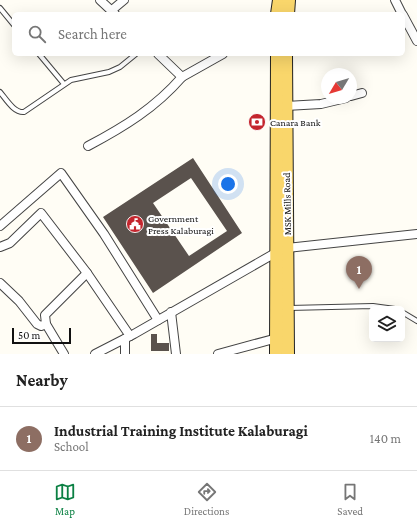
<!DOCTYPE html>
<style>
:root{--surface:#fff;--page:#f6f6f6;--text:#222;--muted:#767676;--line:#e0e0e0;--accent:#0b8043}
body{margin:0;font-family:"Crimson Pro",serif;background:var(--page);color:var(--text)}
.controls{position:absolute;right:12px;bottom:12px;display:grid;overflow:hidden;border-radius:6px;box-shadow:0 4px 16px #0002}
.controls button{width:36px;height:36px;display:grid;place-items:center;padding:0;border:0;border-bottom:1px solid var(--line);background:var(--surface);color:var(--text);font:20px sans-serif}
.compass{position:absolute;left:321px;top:68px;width:36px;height:36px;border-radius:50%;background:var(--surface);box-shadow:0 4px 16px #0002;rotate:232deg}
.scale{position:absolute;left:12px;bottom:10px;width:59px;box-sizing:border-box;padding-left:4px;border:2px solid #111;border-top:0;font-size:11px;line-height:14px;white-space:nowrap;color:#111;-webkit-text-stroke:3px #fff;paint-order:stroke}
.you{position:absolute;left:228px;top:184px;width:14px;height:14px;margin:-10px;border:3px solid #fff;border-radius:50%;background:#1a73e8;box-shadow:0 0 0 6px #1a73e833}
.badge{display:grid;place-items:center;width:26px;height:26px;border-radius:50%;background:var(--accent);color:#fff;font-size:13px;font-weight:700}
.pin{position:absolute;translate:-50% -33px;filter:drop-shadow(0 1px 2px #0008)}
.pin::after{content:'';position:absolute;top:21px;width:14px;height:12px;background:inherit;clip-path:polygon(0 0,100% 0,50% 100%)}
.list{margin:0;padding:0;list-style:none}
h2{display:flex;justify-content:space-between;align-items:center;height:52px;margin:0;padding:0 16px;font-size:17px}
h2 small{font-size:13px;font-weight:400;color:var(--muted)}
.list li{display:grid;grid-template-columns:26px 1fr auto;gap:12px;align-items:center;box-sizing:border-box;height:64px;padding:0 16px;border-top:1px solid var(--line)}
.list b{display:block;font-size:15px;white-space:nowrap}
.list p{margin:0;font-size:13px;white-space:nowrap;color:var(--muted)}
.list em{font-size:13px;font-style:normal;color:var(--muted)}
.icon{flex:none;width:22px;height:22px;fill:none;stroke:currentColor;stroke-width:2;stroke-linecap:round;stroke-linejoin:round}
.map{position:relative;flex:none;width:417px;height:354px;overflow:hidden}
.search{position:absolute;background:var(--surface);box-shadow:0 4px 16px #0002;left:12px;right:12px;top:12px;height:44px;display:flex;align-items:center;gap:10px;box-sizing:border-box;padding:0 14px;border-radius:6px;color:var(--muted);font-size:15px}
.sheet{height:116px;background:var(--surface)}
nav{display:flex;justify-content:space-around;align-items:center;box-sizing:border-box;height:56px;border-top:1px solid var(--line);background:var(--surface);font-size:11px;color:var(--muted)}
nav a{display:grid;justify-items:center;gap:2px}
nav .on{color:var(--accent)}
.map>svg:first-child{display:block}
.building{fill:#5a524d;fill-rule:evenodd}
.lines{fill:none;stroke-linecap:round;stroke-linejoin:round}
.service-casing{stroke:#444;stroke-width:6}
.minor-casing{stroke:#444;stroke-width:10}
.primary-casing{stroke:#222;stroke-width:14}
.service{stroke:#fff;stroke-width:4}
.minor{stroke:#fff;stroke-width:8}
.primary{stroke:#f9d66b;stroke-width:12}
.labels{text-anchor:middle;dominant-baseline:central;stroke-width:4;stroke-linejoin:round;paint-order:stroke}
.poi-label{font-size:10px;fill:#111;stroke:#fff;text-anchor:start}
.street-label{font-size:10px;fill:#111;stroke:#fff}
</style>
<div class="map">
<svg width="417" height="354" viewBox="0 0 417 354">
<rect width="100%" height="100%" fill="#fffdf5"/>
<!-- building -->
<g class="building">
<path d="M193 158 242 233 153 293 103 217ZM191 178 227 231 189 256 153 203Z"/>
<path d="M151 334H157V343H169V351H151Z"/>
</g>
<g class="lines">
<!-- service casing -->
<g class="service-casing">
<g id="service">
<path d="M0 8 14 25"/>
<path d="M39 54 64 84"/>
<path d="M0 92C6 99 14 113 24 112L71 80 109 72 120 67 136 54"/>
<path d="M289 308 373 306 395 309"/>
<path d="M402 312 417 321"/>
</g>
</g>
<!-- minor casing -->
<g class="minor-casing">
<g id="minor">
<path d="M100 0 115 14"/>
<path d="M395 0 402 14"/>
<path d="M112 10 124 0"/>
<path d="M403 15 417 41"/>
<path d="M158 54 182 77 223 54"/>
<path d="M351 96 362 93"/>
<path d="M286 106 321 104 346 98"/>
<path d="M88 146C124 127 155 108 182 77"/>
<path d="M0 226 61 173 104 234 158 320"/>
<path d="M0 247 10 243 41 213 87 273 130 336"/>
<path d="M0 283 19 301 37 324 41 326 46 324"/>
<path d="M171 312 176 354"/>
<path d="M125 339V354"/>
<path d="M64 354 46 324 45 315 87 273"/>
<path d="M95 354 134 334 277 252 287 248 417 234"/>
<path d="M218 354 281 337"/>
</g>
</g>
<!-- primary casing -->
<g class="primary-casing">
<g id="primary">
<path d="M277 14 279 0"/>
<path d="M288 14 289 0"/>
<path d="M286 54 288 354"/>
<path d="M276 354 277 54"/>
</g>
</g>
<!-- service -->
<use href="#service" class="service"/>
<!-- minor -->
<use href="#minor" class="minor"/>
<!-- primary -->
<use href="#primary" class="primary"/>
</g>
<!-- icons -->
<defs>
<g id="bank-disc" transform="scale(0.9)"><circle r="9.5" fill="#c4262e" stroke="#fff"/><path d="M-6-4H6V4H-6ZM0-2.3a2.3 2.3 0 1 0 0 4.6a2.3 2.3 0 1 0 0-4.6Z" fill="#fff"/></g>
<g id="civic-disc" transform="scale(0.9)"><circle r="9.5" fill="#c4262e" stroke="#fff"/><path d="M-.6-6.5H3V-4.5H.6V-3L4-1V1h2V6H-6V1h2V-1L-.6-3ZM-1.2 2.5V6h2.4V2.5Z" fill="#fff"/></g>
</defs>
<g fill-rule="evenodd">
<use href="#bank-disc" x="257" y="122"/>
<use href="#civic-disc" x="135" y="224"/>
</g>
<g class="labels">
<!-- poi labels -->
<g class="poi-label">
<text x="270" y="122">Canara Bank</text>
<text x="148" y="218">Government<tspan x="148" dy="12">Press Kalaburagi</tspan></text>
</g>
<!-- street labels -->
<g class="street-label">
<text transform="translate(287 204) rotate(-91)">MSK Mills Road</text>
</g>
</g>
</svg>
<div class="controls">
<button><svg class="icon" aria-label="layers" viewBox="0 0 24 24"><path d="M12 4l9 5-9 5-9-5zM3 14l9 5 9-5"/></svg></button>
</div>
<svg class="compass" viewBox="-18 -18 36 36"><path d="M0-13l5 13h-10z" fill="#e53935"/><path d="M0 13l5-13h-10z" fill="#767676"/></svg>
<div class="scale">50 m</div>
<div class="you"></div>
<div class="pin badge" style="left:359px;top:289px;background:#8d6e63">1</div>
<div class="search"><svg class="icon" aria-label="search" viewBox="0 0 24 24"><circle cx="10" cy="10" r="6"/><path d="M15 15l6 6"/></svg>Search here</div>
</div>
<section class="sheet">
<h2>Nearby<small></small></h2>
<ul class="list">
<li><span class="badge" style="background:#8d6e63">1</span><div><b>Industrial Training Institute Kalaburagi</b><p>School</p></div><em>140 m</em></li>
</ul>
</section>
<nav>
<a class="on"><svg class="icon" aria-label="map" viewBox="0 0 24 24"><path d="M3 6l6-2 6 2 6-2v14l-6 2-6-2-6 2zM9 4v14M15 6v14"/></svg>Map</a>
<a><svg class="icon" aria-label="directions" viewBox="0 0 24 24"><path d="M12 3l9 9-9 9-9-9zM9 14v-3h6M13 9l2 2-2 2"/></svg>Directions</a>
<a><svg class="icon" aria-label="saved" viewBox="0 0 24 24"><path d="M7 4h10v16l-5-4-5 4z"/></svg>Saved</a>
</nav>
